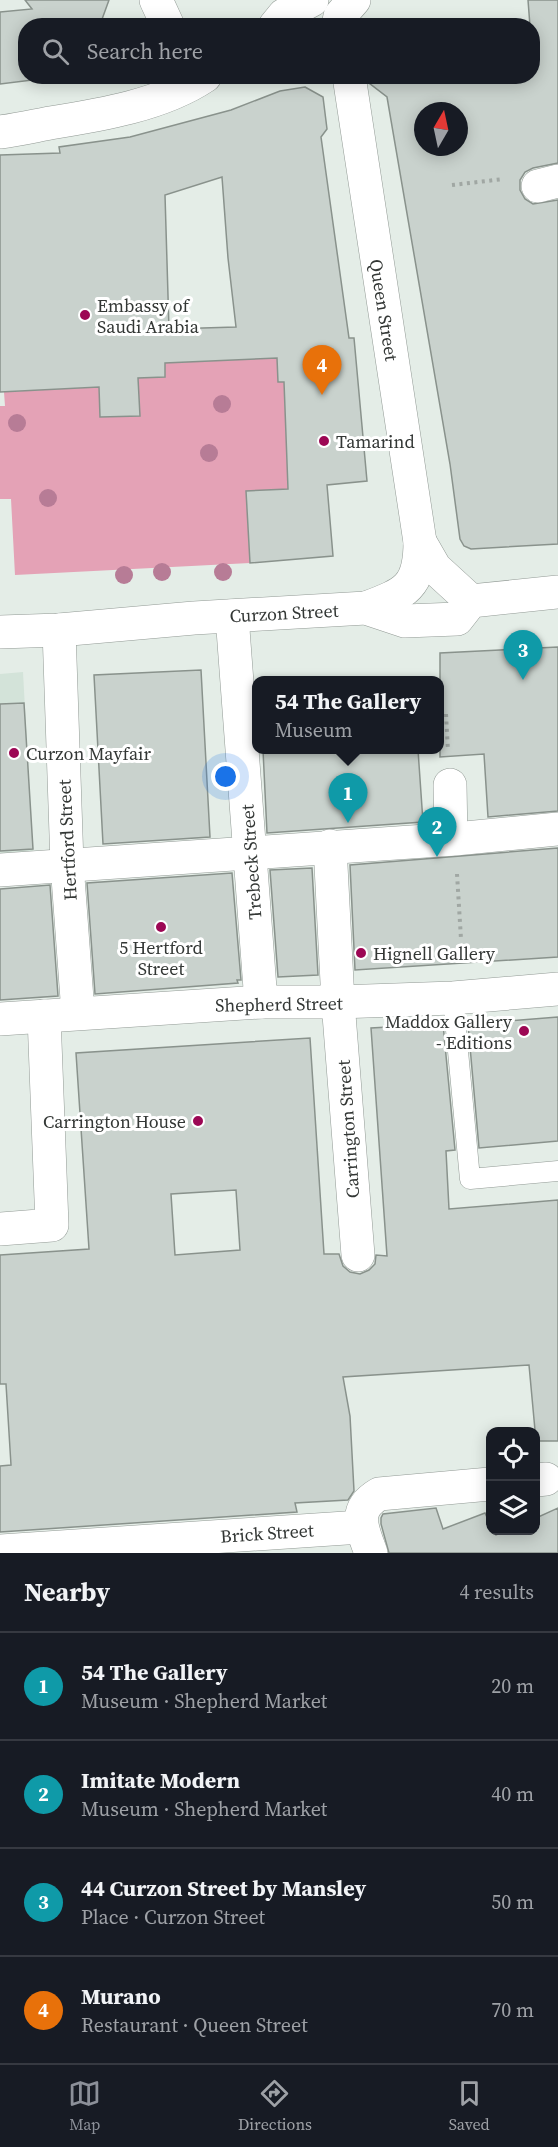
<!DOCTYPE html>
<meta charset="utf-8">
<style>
:root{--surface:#171b24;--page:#20242c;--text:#f1f3f6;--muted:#9ea1a6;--line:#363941;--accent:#8c9099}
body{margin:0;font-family:"Source Serif 4",serif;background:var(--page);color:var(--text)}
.controls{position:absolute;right:18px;bottom:18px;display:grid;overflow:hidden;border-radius:12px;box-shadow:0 3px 15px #0003}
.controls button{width:54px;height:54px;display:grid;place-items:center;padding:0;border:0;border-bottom:2px solid var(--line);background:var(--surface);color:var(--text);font:30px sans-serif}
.compass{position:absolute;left:414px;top:102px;width:54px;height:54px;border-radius:50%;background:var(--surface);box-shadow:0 3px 15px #0003;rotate:9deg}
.you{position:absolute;left:226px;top:777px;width:21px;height:21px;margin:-15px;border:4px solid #fff;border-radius:50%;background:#1a73e8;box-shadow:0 0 0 9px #1a73e833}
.badge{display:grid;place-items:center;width:39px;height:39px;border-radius:50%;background:var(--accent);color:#fff;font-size:20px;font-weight:700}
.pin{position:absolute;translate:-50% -50px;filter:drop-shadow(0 2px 3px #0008)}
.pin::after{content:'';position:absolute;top:32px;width:21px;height:18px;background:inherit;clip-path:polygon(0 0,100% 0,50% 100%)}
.popup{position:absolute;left:252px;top:676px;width:192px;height:78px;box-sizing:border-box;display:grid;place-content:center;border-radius:12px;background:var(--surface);filter:drop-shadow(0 2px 4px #0005);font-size:20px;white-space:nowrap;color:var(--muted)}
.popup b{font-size:22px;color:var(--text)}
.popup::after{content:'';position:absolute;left:50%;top:100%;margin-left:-12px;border:12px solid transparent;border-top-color:var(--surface)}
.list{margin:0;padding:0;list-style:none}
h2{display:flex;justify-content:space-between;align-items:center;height:78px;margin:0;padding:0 24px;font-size:26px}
h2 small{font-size:20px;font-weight:400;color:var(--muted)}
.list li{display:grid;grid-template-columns:39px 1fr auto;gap:18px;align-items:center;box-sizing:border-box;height:108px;padding:0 24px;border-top:2px solid var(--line)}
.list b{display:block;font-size:22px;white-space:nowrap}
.list p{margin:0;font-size:20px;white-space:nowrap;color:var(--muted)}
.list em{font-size:20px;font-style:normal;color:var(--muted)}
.icon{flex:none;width:33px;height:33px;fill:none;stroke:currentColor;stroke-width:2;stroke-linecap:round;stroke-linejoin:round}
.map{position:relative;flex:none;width:558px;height:1553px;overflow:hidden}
.search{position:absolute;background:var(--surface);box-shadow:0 3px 15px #0003;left:18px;right:18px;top:18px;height:66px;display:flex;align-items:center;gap:15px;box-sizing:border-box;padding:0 21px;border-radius:24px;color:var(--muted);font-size:22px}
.sheet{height:510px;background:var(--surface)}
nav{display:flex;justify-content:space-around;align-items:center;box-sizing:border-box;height:84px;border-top:2px solid var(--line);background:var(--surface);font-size:16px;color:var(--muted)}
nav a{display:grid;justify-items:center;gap:3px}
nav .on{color:var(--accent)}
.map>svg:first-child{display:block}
.built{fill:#d3e3d9}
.green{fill:#e4a2b6}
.building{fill:#c9d2cd;stroke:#89928c;stroke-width:1.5;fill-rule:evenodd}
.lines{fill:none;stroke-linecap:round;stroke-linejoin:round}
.lane-casing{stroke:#929a95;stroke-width:21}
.street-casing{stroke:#929a95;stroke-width:34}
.secondary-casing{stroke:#929a95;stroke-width:34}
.path{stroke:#a0a7a3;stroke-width:4;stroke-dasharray:3 4.5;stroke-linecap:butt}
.lane{stroke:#fff;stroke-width:20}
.street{stroke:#fff;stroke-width:33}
.secondary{stroke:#fff;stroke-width:33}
.tree{fill:#b77c96}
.poi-dot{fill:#9c0754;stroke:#fff;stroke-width:2}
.labels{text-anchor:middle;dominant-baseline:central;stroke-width:6;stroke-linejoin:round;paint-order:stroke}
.poi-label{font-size:18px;fill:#333735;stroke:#fff;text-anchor:start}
.street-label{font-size:18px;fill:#333735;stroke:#fff}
</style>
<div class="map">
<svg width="558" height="1553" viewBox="0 0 558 1553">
<rect width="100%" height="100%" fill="#e4ede7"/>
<!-- built -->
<path class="built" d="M23 672 33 855 0 857V674Z"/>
<!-- green -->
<path class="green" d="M277 358 284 382 288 489 246 491 250 563 15 575 11 499H0V406H5L4 392 99 387 100 417 139 416 138 378 165 377V363Z"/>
<!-- building -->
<g class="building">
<path d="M25 0H109L101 22 102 26H26V76H67L60 79 40 81V79L0 84V12L32 9Z"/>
<path d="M528 0H558V163L533 168 525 172 520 180V190L525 199 533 204 558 200V544L471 549 464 546 460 539 450 464 387 97 369 83 368 77 532 76V26H530ZM423 111H459V147H423Z"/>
<path d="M305 87 323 97 327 129 321 137 349 338H354L367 481 327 485 333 556 250 563 246 491 288 489 284 382H278L277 358 165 363V377L138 378 140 416 100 417 99 387 0 392V155L60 153 59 147 130 137 231 110 280 91ZM222 177 228 258 236 327 169 329 165 195Z"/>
<path d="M558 647V811L488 817 484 754 440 757V653Z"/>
<path d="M201 670 210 837 103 844 94 675Z"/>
<path d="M24 703 33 849 0 851V704Z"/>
<path d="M263 750H418L423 822 267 833Z"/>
<path d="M558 848V957L355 970 350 865Z"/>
<path d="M312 868 318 975 278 977 270 870Z"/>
<path d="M232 873 241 980H237L238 983 95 994 87 883Z"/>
<path d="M50 885 58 996 0 1000V889Z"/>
<path d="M558 1017V1141L479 1148 468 1024Z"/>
<path d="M443 1024 455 1150 446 1151 449 1209 558 1200V1441H536L529 1365 343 1377 350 1416 354 1491 348 1500 295 1503 297 1512 0 1532V1466L11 1465 6 1384H0V1255L89 1249 76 1053 310 1038 324 1254H339L343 1266 350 1272 360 1274 369 1270 375 1264 376 1255 387 1256 371 1028ZM236 1190 240 1250 175 1255 171 1194Z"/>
<path d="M436 1508 443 1529 485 1513 490 1524V1530H494L496 1535 506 1530H536V1518L558 1508V1553H389L381 1524V1518L383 1514Z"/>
</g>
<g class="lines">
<!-- lane casing -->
<g class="lane-casing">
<path id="lane" d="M453 998 470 1179 558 1171"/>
</g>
<!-- street casing -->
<g class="street-casing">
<g id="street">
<path d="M156 0 168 26"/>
<path d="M275 26 284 15 312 0"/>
<path d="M338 26 340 16 354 0"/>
<path d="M349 76 420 542C420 587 406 593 366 608"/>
<path d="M0 132C17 130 34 126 50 123 100 115 162 105 205 76"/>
<path d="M538 186 558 181"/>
<path d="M420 542 435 568 471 601"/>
<path d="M232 616 261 1002"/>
<path d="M59 630 67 864 78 1013"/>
<path d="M450 785 451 839"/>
<path d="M330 846 338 1002 358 1255"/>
<path d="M0 870 455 839 558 829"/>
<path d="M0 1019 261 1002H338L453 998 558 989"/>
<path d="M0 1229 52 1225 44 1016"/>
<path d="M536 1480 546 1479"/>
<path d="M0 1551 361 1527"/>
<path d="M371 1553C362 1528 352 1510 379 1494L490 1484"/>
</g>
</g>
<!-- secondary casing -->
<g class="secondary-casing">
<path id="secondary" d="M0 632 59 630 194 618 366 608 405 621 457 619 471 601 558 592"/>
</g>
<!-- path -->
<g class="path">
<path d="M452 185 504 179"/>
<path d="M446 714 448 751"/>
<path d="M457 874 461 939"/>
</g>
<!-- lane -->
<use href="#lane" class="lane"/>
<!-- street -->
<use href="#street" class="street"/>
<!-- secondary -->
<use href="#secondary" class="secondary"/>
</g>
<!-- trees -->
<g class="tree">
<circle cx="222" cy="404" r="9"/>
<circle cx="17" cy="423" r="9"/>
<circle cx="209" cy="453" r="9"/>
<circle cx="48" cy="498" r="9"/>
<circle cx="162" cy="572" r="9"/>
<circle cx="223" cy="572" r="9"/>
<circle cx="124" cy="575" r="9"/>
</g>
<!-- markers -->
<g class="poi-dot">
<circle cx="85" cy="315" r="6"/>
<circle cx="324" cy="441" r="6"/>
<circle cx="14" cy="753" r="6"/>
<circle cx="161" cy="927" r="6"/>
<circle cx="361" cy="953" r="6"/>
<circle cx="524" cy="1031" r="6"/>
<circle cx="198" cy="1121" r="6"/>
</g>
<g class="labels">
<!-- poi labels -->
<g class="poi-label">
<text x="97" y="305">Embassy of<tspan x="97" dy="21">Saudi Arabia</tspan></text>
<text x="336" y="441">Tamarind</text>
<text x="26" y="753">Curzon Mayfair</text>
<text x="161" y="947" text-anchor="middle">5 Hertford<tspan x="161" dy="21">Street</tspan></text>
<text x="373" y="953">Hignell Gallery</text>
<text x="512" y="1021" text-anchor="end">Maddox Gallery<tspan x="512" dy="21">- Editions</tspan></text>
<text x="186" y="1121" text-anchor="end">Carrington House</text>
</g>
<!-- street labels -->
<g class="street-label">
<text transform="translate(384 310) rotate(81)">Queen Street</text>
<text transform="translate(284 613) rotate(-3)">Curzon Street</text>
<text transform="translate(67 840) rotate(-93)">Hertford Street</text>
<text transform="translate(251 862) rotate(-94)">Trebeck Street</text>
<text transform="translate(279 1004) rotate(-1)">Shepherd Street</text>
<text transform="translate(348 1129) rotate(-94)">Carrington Street</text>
<text transform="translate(267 1533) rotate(-4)">Brick Street</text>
</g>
</g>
</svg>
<div class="controls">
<button><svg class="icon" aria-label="locate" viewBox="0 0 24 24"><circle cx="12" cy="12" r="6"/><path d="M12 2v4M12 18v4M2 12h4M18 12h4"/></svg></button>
<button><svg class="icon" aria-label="layers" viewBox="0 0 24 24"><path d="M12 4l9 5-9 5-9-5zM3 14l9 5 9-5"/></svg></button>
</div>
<svg class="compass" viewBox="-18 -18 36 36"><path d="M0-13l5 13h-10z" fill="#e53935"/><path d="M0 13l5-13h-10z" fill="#9ea1a6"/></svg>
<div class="you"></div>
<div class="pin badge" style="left:348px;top:823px;background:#0f9aa8">1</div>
<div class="popup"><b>54 The Gallery</b>Museum</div>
<div class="pin badge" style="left:437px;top:857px;background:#0f9aa8">2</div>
<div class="pin badge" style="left:523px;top:680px;background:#0f9aa8">3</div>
<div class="pin badge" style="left:322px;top:395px;background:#e8710a">4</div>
<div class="search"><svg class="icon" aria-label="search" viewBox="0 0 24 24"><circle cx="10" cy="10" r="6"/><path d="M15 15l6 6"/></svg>Search here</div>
</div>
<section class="sheet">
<h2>Nearby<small>4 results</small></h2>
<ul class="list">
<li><span class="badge" style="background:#0f9aa8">1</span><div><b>54 The Gallery</b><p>Museum · Shepherd Market</p></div><em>20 m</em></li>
<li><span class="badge" style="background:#0f9aa8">2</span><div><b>Imitate Modern</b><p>Museum · Shepherd Market</p></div><em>40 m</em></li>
<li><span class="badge" style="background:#0f9aa8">3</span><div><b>44 Curzon Street by Mansley</b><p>Place · Curzon Street</p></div><em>50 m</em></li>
<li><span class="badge" style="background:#e8710a">4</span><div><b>Murano</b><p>Restaurant · Queen Street</p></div><em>70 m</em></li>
</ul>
</section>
<nav>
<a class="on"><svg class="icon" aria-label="map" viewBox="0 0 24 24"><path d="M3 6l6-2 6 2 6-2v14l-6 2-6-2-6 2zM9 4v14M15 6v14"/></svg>Map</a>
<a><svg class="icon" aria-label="directions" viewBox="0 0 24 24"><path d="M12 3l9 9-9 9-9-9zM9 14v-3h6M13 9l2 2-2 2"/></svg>Directions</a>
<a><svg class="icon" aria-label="saved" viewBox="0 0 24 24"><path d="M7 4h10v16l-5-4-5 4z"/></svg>Saved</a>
</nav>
